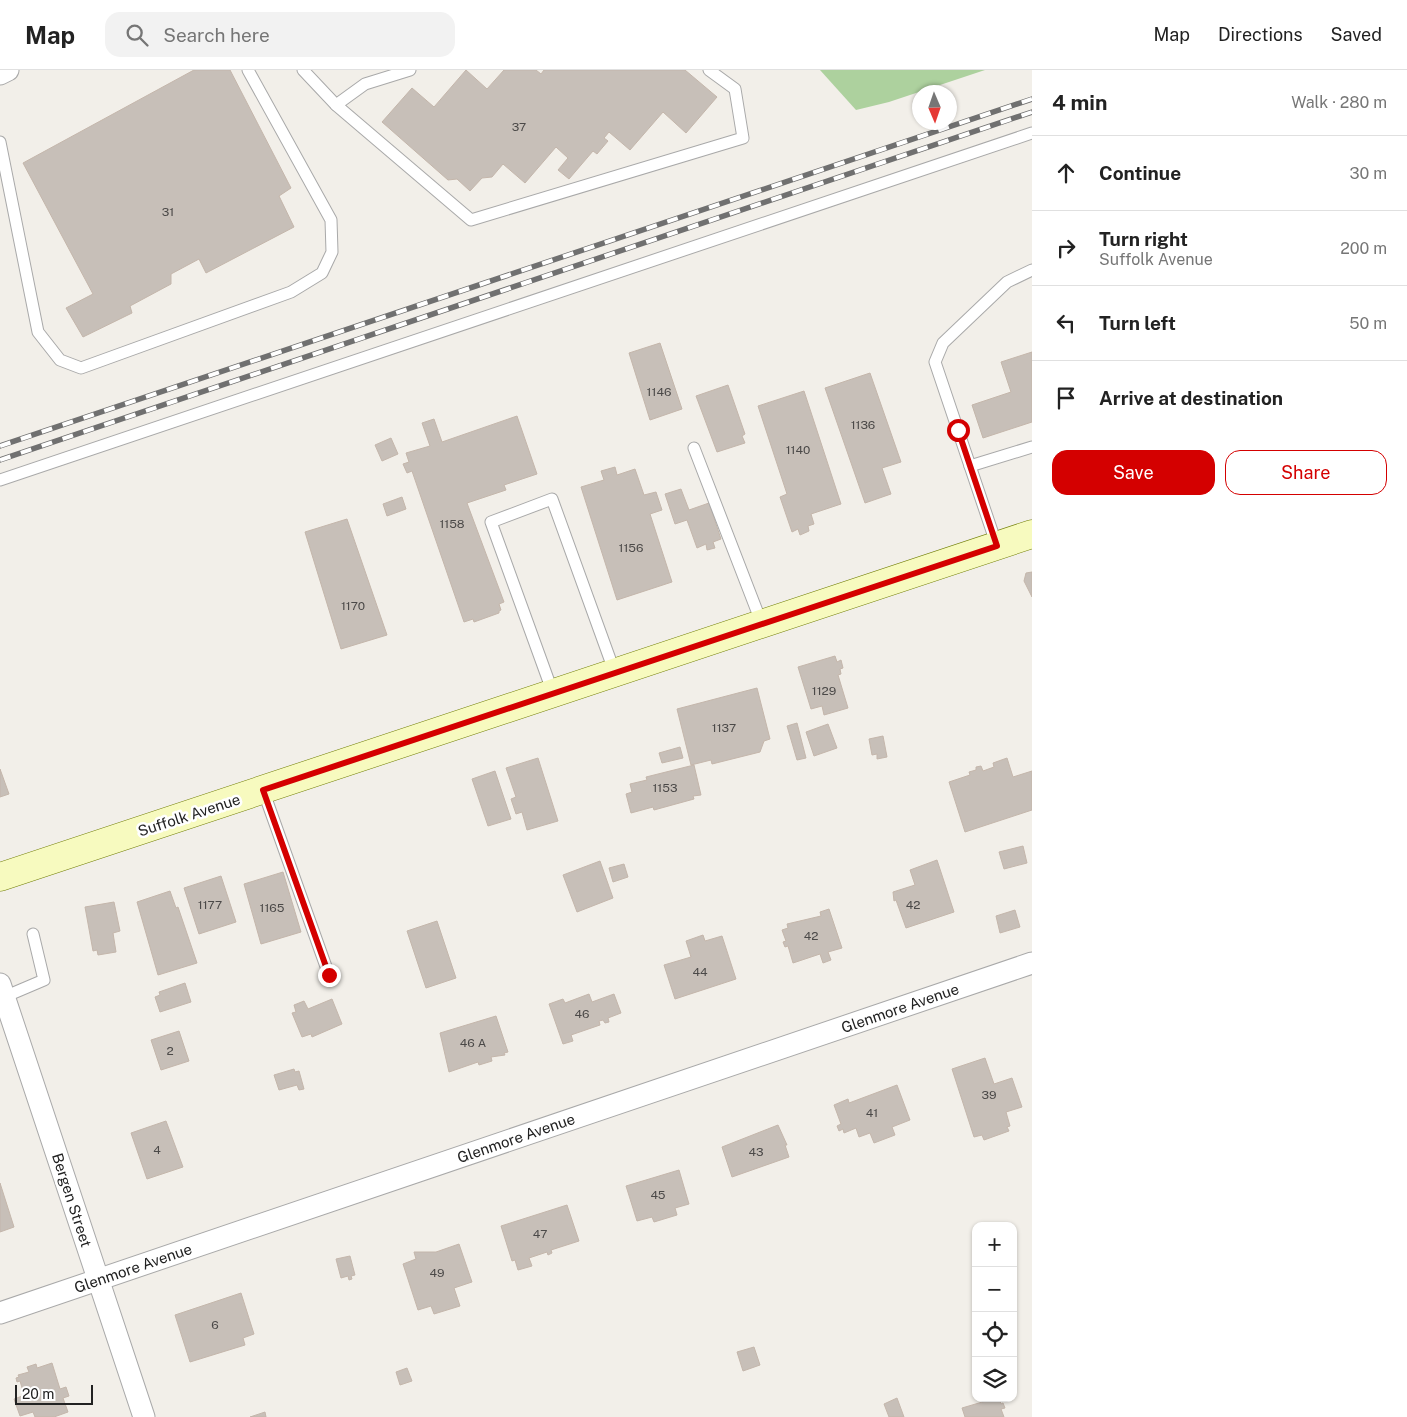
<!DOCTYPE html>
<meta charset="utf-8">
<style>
:root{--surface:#fff;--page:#f2f2f2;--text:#222;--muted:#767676;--line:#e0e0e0;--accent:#d40000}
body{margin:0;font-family:"Public Sans",sans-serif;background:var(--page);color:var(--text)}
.controls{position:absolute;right:15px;bottom:15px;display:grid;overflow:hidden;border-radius:10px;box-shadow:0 1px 4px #0004}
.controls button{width:45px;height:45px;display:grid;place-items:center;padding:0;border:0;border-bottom:1px solid var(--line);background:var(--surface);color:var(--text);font:25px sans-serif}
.compass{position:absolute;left:912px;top:15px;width:45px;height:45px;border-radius:50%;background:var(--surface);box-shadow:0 1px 4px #0004;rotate:178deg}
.scale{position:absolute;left:15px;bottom:12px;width:78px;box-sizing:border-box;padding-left:5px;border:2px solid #222;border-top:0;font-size:14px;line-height:18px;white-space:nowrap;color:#222;-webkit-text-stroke:4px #fff;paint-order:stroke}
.stop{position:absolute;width:15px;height:15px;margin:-11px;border:4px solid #d40000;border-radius:50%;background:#fff}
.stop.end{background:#d40000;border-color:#fff;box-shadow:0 1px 5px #0008}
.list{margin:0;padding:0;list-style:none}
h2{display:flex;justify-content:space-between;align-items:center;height:65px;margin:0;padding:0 20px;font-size:21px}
h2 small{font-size:16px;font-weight:400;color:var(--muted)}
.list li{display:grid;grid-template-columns:32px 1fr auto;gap:15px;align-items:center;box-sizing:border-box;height:75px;padding:0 20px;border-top:1px solid var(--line)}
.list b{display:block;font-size:19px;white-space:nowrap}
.list p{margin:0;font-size:16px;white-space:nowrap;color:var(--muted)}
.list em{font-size:16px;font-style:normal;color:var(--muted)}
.actions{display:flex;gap:10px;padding:15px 20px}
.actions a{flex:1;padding:11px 0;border:1px solid var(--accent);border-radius:15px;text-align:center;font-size:18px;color:var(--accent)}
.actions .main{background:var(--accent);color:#fff}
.icon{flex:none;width:28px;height:28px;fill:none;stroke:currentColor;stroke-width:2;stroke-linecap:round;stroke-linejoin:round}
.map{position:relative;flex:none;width:1032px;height:1347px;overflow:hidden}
header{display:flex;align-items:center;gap:30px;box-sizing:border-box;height:70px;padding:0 25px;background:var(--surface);border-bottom:1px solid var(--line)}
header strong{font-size:24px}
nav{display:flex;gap:28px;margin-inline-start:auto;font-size:18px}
.search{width:350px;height:45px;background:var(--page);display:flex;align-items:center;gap:12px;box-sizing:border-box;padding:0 18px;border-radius:15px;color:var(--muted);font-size:19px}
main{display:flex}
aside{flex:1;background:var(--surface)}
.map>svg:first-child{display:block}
.forest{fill:#add19e}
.building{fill:#c7bfb8;stroke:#c4b6ab}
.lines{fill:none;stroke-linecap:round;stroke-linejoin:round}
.service-casing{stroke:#a9a9a9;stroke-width:13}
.minor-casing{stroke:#a9a9a9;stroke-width:23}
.secondary-casing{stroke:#707d05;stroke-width:29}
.service{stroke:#fff;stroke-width:11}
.minor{stroke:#fff;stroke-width:21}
.secondary{stroke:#f7fabf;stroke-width:28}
.rail-casing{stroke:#707070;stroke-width:5.5}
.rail{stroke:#fff;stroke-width:4;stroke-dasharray:11;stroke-linecap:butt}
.route{stroke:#d40000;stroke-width:6}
.labels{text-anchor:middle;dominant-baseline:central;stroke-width:5;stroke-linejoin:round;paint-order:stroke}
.number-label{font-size:12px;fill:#4b4948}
.street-label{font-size:15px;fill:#222;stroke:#fff}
</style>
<header>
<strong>Map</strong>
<div class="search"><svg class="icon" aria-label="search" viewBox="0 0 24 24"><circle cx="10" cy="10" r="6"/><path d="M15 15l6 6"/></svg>Search here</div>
<nav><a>Map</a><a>Directions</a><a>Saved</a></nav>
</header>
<main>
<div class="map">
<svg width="1032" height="1347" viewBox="0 0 1032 1347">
<rect width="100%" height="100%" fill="#f2efe9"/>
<!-- forest -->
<path class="forest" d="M820 0H985L889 32 856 40Z"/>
<!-- building -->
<g class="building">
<path d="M194 0H230L291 118 279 126 294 157 206 203 199 189 171 204V214L130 236 132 243 83 267 66 238 93 224 23 93Z"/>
<path d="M466 0 487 19 504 0H536L541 4 544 0H685L717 27 686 63 663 42 630 80 609 62 604 68 608 71 597 84 593 81 569 109 558 100 568 88 556 77 525 113 503 94 492 107 482 108 470 121 457 109 448 110 382 52 412 18 434 37Z"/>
<path d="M660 273 682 339 650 350 629 283Z"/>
<path d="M1032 282V352L983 368 972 335 1011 322 1001 292Z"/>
<path d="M870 303 901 392 882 398 891 424 865 433 825 318Z"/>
<path d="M728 315 745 364 742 366 745 373 717 382 696 326Z"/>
<path d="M804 321 841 434 811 444 814 454 808 456 809 461 800 465 798 459 792 462 780 427 787 424 758 336Z"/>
<path d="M517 346 537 404 504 415 506 420 467 433 504 532 499 534 501 540 499 541V543L474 552 473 549 464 552 412 401 407 403 403 394 409 392 406 383 430 376 422 353 434 349 442 372Z"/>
<path d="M391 368 398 384 382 391 375 375Z"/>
<path d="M615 397 617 405 635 399 644 425 656 422 662 440 650 444 672 512 617 530 581 417 604 410 601 401Z"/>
<path d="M681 419 689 440 709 433 721 469 713 472 715 478 707 480 706 474 697 478 687 450 675 454 665 424Z"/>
<path d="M402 427 406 439 387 446 383 434Z"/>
<path d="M347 449 387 565 341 579 305 462Z"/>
<path d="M1032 502V527L1024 511 1026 503Z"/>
<path d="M835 586 837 592 841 590 843 598 840 599 841 604 838 605 848 638 824 645 822 636 811 639 798 597Z"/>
<path d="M757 618 770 669 764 671 760 682 712 694 711 690 691 695 677 639Z"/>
<path d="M797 653 806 688 797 690 787 656Z"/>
<path d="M828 654 837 678 814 686 806 662Z"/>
<path d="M883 666 887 687 877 689V684L872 685 869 669Z"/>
<path d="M680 677 683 688 662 693 659 683Z"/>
<path d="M538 688 558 751 527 760 522 742 516 744 511 729 516 727 506 698Z"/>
<path d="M1007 688 1013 707 1032 701V740L965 762 949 712 970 705 969 702 976 700V697L981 696 983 701 994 697 993 693Z"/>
<path d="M694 695 701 725 693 726 694 729 654 740 653 737 631 743 626 724 632 722 630 714 647 710 646 707Z"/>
<path d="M0 699 9 724 0 727Z"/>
<path d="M495 701 511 749 488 756 472 709Z"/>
<path d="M1023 776 1027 793 1004 799 999 782Z"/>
<path d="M937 790 954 842 906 858 896 830 894 831 893 822 915 815 910 800Z"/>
<path d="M600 791 613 828 577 842 563 805Z"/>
<path d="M624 794 628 807 613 812 609 798Z"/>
<path d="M283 802 301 862 261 874 244 814Z"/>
<path d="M221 806 236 852 199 864 184 818Z"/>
<path d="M170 821 176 838 178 837 197 893 158 905 137 832Z"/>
<path d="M114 832 120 861 113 863 116 882 98 885 97 880 93 881 85 837Z"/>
<path d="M829 839 842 878 828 882 831 890 823 893 820 884 793 893 788 876 785 877 783 872 786 871 782 860 788 858 787 854 821 846 820 842Z"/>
<path d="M1015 840 1020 857 1000 863 996 846Z"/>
<path d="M437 851 456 908 426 918 407 861Z"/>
<path d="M703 865 705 871 722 866 736 909 675 929 664 895 691 887 686 871Z"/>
<path d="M185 913 191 932 160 942 155 927 160 925 159 922Z"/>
<path d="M589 924 592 932 614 924 621 943 608 948 609 952 605 953 603 950 599 951 600 955 571 965 573 971 563 974 549 934 563 929 565 933Z"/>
<path d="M332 929 342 954 312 967 311 964 302 967 292 943 296 942 294 935 304 931 308 939Z"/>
<path d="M496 946 508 982 504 983 505 985 491 987 492 991 479 995 478 992 449 1002 440 963Z"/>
<path d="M179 961 189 991 161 1000 151 970Z"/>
<path d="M985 988 994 1014 1012 1008 1022 1037 1006 1042 1010 1056 1007 1057 1009 1061 984 1070 982 1065 974 1067 952 999Z"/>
<path d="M294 999 295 1002 299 1001 304 1019 299 1020 297 1015 279 1020 274 1005Z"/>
<path d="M897 1015 910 1050 892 1057 895 1065 874 1073 870 1063 859 1067 856 1058 844 1063 843 1059 839 1061 837 1056 841 1054 834 1035 848 1029 849 1033Z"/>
<path d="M166 1051 183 1097 147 1109 131 1063Z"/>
<path d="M778 1055 787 1075H785L789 1087 732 1107 722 1077Z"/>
<path d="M679 1100 689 1134 675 1138 677 1145 654 1152 652 1147 637 1151 626 1116Z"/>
<path d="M0 1113 14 1157 0 1162Z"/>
<path d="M567 1135 579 1171 551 1180 552 1183 548 1185 547 1182 529 1188 532 1196 518 1200 515 1190 512 1191 501 1156Z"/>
<path d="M459 1174 472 1212 454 1218 460 1236 434 1244 431 1236 418 1240 403 1194 416 1189 414 1182H436Z"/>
<path d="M350 1186 355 1205 351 1206 352 1209 349 1210 348 1206 341 1208 336 1189Z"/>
<path d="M241 1223 254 1264 243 1268 245 1275 190 1292 175 1245Z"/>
<path d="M754 1277 760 1295 743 1301 737 1282Z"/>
<path d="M52 1293 60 1319 66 1317 69 1326 63 1328 68 1342 54 1347H35L33 1342 20 1346 14 1329 28 1324 26 1320 23 1321 20 1311 17 1312 16 1308 19 1307 18 1305 29 1302 27 1297 36 1294 37 1298Z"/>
<path d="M407 1298 412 1311 400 1315 396 1302Z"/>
<path d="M897 1328 904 1347H889L884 1334Z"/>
<path d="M989 1328H999L1001 1334 1003 1333 1005 1338 1001 1339 1004 1347H965L962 1338 989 1330Z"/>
<path d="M265 1342 266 1347H250Z"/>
</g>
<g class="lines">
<!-- service casing -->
<g class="service-casing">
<g id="service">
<path d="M303 0 336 35"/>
<path d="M410 0 365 14 336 35 471 150 743 68 735 19 709 0"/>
<path d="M0 72 38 262 60 290 81 298 291 222 322 203 332 182 331 150 248 0"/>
<path d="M694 378 762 554"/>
<path d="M970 396 1032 377"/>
<path d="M0 410 1032 63"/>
<path d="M997 476 935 292 943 273 1007 212 1032 200"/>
<path d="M553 623 491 452 552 429 615 603"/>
<path d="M263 720 329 905"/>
<path d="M4 927 44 910 33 864"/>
</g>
</g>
<!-- minor casing -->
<g class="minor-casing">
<g id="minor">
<path d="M0 4 8 0"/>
<path d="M0 914 144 1347"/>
<path d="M0 1243 1032 893"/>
</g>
</g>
<!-- secondary casing -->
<g class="secondary-casing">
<path id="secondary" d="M0 807 1032 464"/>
</g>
<!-- service -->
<use href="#service" class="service"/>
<!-- minor -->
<use href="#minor" class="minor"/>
<!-- secondary -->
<use href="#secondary" class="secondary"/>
<!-- rail casing -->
<g class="rail-casing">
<g id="rail">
<path d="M0 376 1032 29"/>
<path d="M0 390 1032 42"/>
</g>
</g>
<!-- rail -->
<use href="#rail" class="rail"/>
</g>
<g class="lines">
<!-- route -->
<path class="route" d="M329 905 263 720 997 476 958 360"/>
</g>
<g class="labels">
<!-- number labels -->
<g class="number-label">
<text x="519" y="57">37</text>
<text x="168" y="142">31</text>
<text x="659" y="322">1146</text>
<text x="863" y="355">1136</text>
<text x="798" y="380">1140</text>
<text x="452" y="454">1158</text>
<text x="631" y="478">1156</text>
<text x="353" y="536">1170</text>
<text x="824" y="621">1129</text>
<text x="724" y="658">1137</text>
<text x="665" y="718">1153</text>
<text x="210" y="835">1177</text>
<text x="913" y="835">42</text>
<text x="272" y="838">1165</text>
<text x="811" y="866">42</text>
<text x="700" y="902">44</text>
<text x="582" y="944">46</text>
<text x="473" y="973">46 A</text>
<text x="170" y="981">2</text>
<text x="989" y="1025">39</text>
<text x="872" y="1043">41</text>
<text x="157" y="1080">4</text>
<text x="756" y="1082">43</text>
<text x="658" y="1125">45</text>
<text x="540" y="1164">47</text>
<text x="437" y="1203">49</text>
<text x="215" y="1255">6</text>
</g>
<!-- street labels -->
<g class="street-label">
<text transform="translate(189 745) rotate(-18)">Suffolk Avenue</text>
<text transform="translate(900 938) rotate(-19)">Glenmore Avenue</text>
<text transform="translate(516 1068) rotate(-19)">Glenmore Avenue</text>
<text transform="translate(72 1130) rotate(72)">Bergen Street</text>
<text transform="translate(133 1198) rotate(-19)">Glenmore Avenue</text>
</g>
</g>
</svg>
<div class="controls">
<button>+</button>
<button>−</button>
<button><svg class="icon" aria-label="locate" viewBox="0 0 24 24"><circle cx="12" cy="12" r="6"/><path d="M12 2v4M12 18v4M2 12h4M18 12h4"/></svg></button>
<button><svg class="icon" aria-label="layers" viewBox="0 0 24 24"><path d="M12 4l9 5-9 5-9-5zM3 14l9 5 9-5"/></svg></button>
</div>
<svg class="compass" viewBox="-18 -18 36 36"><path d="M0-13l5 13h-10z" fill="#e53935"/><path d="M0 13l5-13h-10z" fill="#767676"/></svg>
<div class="scale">20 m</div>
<div class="stop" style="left:958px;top:360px"></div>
<div class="stop end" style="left:329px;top:905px"></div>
</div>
<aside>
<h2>4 min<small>Walk · 280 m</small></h2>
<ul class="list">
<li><svg class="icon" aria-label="ahead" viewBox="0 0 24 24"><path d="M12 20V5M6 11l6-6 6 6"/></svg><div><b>Continue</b></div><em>30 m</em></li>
<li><svg class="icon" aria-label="right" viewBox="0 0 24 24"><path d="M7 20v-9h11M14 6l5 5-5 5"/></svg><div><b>Turn right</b><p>Suffolk Avenue</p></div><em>200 m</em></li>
<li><svg class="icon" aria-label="left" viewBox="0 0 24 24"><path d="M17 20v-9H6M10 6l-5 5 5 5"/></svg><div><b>Turn left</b></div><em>50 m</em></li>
<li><svg class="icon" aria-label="arrive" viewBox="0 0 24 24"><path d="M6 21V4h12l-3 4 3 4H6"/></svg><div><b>Arrive at destination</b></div></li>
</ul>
<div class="actions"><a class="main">Save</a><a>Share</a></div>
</aside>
</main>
